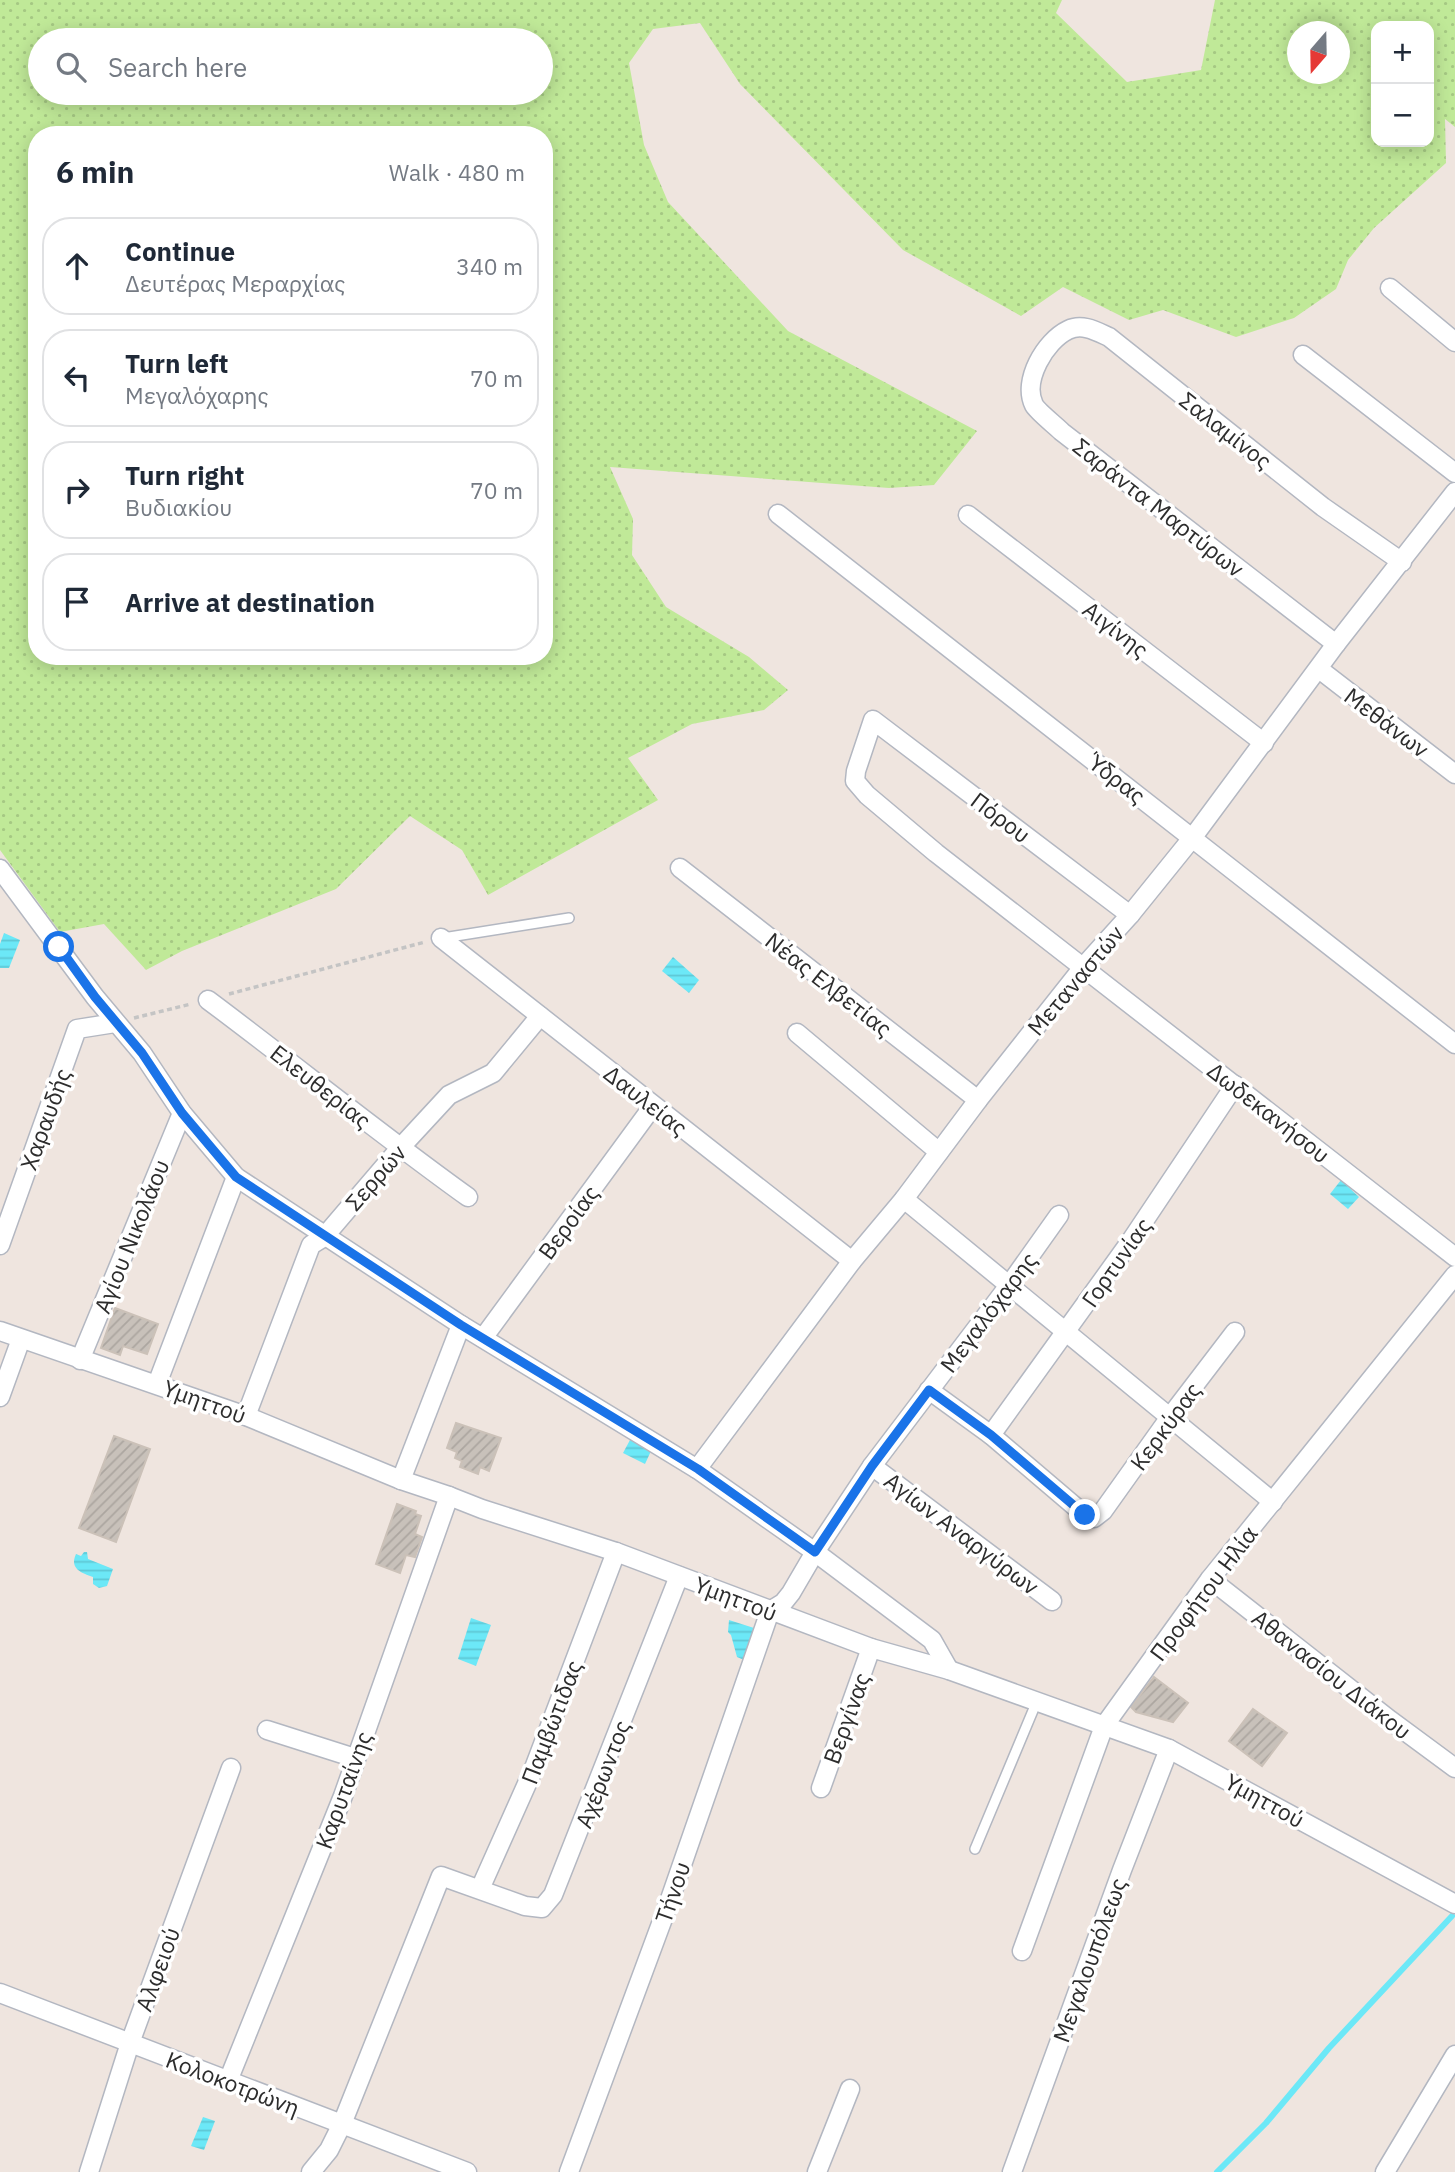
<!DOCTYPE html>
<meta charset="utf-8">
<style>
:root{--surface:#fff;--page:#f2f2f3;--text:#1f2937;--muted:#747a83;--line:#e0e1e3}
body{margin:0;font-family:"IBM Plex Sans",sans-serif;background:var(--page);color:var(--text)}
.controls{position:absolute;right:21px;top:21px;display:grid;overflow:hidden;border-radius:14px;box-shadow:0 4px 18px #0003}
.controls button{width:63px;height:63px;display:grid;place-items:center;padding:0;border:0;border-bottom:2px solid var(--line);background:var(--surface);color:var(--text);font:35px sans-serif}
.compass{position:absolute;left:1287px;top:21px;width:63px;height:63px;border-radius:50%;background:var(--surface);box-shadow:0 4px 18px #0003;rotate:200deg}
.stop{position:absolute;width:21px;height:21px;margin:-16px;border:5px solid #1a73e8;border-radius:50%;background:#fff}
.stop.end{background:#1a73e8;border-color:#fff;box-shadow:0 2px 7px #0008}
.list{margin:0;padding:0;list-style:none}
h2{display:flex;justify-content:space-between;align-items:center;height:91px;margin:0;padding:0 28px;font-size:30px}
h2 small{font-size:23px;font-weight:400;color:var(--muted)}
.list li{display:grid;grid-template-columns:46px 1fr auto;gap:21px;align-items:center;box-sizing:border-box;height:98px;margin:0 14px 14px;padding:0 14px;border:2px solid var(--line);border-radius:28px}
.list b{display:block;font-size:26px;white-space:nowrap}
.list p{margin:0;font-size:23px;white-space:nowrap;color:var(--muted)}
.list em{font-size:23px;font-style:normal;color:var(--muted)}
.icon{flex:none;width:38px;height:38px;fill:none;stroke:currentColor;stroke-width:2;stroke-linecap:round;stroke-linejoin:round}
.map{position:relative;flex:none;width:1455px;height:2172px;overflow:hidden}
.search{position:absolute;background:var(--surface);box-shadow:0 4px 18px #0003;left:28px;top:28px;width:525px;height:77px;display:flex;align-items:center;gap:18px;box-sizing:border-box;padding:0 24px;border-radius:38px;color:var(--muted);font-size:26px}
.panel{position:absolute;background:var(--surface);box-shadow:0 4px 18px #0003;left:28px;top:126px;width:525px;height:539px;border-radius:28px}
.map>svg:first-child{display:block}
.grass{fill:url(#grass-dots);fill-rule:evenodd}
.water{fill:url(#water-rules)}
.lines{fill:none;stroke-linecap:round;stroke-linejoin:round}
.stream{stroke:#6ce8f7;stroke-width:6}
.building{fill:url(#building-hatch);stroke:#cbc1b8;stroke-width:2}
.service-casing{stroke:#b3b7c1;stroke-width:12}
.minor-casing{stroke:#b3b7c1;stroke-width:21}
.path{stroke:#c4c4c4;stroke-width:3.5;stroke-dasharray:5 3.5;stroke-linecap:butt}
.service{stroke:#fff;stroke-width:9}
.minor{stroke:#fff;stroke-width:18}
.route{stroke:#1a73e8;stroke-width:9}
.labels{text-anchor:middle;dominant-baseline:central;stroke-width:7;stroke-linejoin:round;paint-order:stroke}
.street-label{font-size:23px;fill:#2d2d2d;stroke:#fff}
</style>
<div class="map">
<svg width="1455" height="2172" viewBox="0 0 1455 2172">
<defs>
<pattern id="grass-dots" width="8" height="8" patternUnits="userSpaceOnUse" patternTransform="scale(1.75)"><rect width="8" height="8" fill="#c0e998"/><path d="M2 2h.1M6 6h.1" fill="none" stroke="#a5c883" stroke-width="1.8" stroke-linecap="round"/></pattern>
<pattern id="water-rules" width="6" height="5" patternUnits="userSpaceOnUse" patternTransform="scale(1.75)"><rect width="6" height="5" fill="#6ce8f7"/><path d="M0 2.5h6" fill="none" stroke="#5ec7d4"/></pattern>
<pattern id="building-hatch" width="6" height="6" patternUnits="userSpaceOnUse" patternTransform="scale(1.75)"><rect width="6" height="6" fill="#c8c1ba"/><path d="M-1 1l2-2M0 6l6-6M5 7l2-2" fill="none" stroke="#aca6a0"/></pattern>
</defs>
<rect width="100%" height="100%" fill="#efe5df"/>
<!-- grass -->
<path class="grass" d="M0 0H1062L1056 13 1127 82 1201 70 1215 0H1455V127L1445 119 1446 163 1374 228 1348 260 1336 289 1294 318 1236 337 1163 310 1129 320 1063 287 1021 316 903 250 740 84 700 23 653 29 629 63 644 145 668 202 788 331 977 431 934 485 889 488 610 467 633 519 632 555 666 607 749 657 788 690 764 710 692 724 628 758 658 800 488 895 462 850 410 816 336 889 182 951 146 970 104 924 60 932 0 850ZM1376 26H1429V142H1376ZM1298 32H1340V74H1298ZM40 40H541V93H40ZM37 135H544V656H37Z"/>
<!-- water -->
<g class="water">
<path d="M4 933 20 940 9 968H0V944Z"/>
<path d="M673 957 699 980 689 993 662 971Z"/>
<path d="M1341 1180 1359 1197 1348 1209 1330 1194Z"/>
<path d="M630 1440 651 1451 645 1464 623 1453Z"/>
<path d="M84 1552H87L88 1559 113 1569 107 1586 99 1588 93 1584V1577C82 1573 69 1569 76 1554L81 1556Z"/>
<path d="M471 1618 491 1625 476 1666 458 1659Z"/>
<path d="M729 1620 754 1628 744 1660 737 1657 731 1635 728 1632Z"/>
<path d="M203 2117 215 2121 204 2150 191 2146Z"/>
</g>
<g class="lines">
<!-- stream -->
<path class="stream" d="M1217 2172 1266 2123 1329 2048 1452 1916"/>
</g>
<!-- building -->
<g class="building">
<path d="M115 1308 158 1324 147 1354 123 1346 120 1355 101 1348Z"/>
<path d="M456 1423 501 1438 489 1471 480 1467 478 1474 460 1467 462 1461 455 1458 457 1452 447 1448Z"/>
<path d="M114 1436 150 1449 116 1542 79 1528Z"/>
<path d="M397 1504 416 1511 415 1514 421 1516 415 1534 422 1537 415 1557 406 1555 400 1573 376 1564Z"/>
<path d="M1154 1677 1188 1703 1173 1722 1136 1712 1131 1707Z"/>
<path d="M1253 1709 1287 1733 1262 1766 1229 1741Z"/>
</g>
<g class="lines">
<!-- service casing -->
<g class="service-casing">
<g id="service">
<path d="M443 938 569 918"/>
<path d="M975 1849 1037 1701"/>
</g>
</g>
<!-- minor casing -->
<g class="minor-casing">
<g id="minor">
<path d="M1390 288 1455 342"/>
<path d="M1303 355 1455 473"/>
<path d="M778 514 1455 1044"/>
<path d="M968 515 1264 743"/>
<path d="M1336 644 1062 432C1055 425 1038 412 1034 405 1022 381 1045 341 1068 330 1082 323 1096 331 1109 337L1323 507 1402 562"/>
<path d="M1319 669 1455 774"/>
<path d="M680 868 978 1100"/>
<path d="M0 869 95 997 142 1053 182 1113 236 1177 461 1325 697 1469 815 1552 932 1640 949 1670"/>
<path d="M1130 915 873 720 856 771 855 781 867 795 936 853 1455 1257"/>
<path d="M441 938 852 1261"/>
<path d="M208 1000C295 1065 380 1134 468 1197"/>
<path d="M797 1033 939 1152"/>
<path d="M904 1199 1273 1502"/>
<path d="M0 1245 77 1029 115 1023"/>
<path d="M0 1331 246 1416 401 1480 449 1496 482 1509 616 1552 871 1648 949 1670 1169 1749 1455 1904"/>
<path d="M483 1338 653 1106"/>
<path d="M80 1360 182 1113"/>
<path d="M157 1384 236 1177"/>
<path d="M929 1390 991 1435 1085 1515 1094 1518 1103 1511 1170 1417 1235 1332"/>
<path d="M0 1397 21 1339"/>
<path d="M246 1416 311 1245 324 1237 400 1148 449 1095 493 1073 540 1016"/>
<path d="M991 1435 1130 1242 1235 1085"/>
<path d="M872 1466 1052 1601"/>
<path d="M697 1469 852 1261 904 1199 978 1100 1084 966 1130 915 1193 837 1336 644 1455 492"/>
<path d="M401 1480 461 1325"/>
<path d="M1210 1579 1390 1720 1455 1768"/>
<path d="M267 1730 355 1758"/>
<path d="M821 1788 871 1648"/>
<path d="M480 1889 534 1768 616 1552"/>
<path d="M1022 1951 1104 1726 1210 1579 1455 1275"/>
<path d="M0 1993 467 2172"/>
<path d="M228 2081 343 1796 449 1496"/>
<path d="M89 2172 130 2043 231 1768"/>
<path d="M311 2172 329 2150 342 2124 441 1876 525 1906 542 1908 553 1895 679 1576"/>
<path d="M569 2172 668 1905 770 1611 783 1603 791 1593 815 1552 872 1466 1010 1284 1059 1215"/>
<path d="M817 2172 850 2089"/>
<path d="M1012 2172 1122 1870 1169 1749"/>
<path d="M1385 2172 1455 2055"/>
</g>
</g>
<!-- path -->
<g class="path">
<path d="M229 994 425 942"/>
<path d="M134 1018 191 1004"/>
</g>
<!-- service -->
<use href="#service" class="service"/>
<!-- minor -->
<use href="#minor" class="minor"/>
</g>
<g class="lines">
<!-- route -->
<path class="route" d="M59 947 95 997 142 1053 182 1113 236 1177 461 1325 698 1469 815 1552 872 1466 929 1390 991 1435 1085 1515"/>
</g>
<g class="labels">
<!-- street labels -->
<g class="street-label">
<text transform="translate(1226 430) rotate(38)">Σαλαμίνος</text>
<text transform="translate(1159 507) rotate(38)">Σαράντα Μαρτύρων</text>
<text transform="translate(1116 629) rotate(38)">Αιγίνης</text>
<text transform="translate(1387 722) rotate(37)">Μεθάνων</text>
<text transform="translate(1117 778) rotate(38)">Ύδρας</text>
<text transform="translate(1001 817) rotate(37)">Πόρου</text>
<text transform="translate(1075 980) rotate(-50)">Μεταναστών</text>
<text transform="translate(829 984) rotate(38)">Νέας Ελβετίας</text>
<text transform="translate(321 1086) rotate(38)">Ελευθερίας</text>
<text transform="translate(646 1100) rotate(38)">Δαυλείας</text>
<text transform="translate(1269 1112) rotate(38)">Δωδεκανήσου</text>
<text transform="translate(45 1119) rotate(-70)">Χαραυδής</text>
<text transform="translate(375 1177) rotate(-49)">Σερρών</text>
<text transform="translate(568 1222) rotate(-54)">Βεροίας</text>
<text transform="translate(131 1236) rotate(-68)">Αγίου Νικολάου</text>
<text transform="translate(1116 1262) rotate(-55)">Γορτυνίας</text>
<text transform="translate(988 1312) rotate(-53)">Μεγαλόχαρης</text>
<text transform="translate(205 1401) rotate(20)">Υμηττού</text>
<text transform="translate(1165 1426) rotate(-54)">Κερκύρας</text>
<text transform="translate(962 1533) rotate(37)">Αγίων Αναργύρων</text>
<text transform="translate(1203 1593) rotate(-53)">Προφήτου Ηλία</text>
<text transform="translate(736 1598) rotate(21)">Υμηττού</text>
<text transform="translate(1332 1674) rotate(38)">Αθανασίου Διάκου</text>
<text transform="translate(846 1718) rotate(-70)">Βεργίνας</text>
<text transform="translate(551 1722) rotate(-69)">Παμβώτιδας</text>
<text transform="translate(602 1774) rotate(-69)">Αχέρωντος</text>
<text transform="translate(343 1790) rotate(-70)">Καρυταίνης</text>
<text transform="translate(1265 1800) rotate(29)">Υμηττού</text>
<text transform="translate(672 1892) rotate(-71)">Τήνου</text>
<text transform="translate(1089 1960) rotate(-70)">Μεγαλουπόλεως</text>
<text transform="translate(157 1969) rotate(-70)">Αλφειού</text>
<text transform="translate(233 2083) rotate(21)">Κολοκοτρώνη</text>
</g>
</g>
</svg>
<div class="controls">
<button>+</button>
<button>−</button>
</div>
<svg class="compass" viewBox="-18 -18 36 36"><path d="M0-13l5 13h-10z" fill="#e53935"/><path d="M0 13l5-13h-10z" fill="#747a83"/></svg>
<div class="stop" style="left:59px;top:947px"></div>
<div class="stop end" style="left:1085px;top:1515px"></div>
<div class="search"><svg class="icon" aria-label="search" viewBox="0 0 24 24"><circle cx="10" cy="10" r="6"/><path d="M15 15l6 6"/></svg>Search here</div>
<section class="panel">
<h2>6 min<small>Walk · 480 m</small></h2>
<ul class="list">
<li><svg class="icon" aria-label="ahead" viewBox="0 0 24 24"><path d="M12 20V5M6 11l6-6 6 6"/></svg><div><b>Continue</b><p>Δευτέρας Μεραρχίας</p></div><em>340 m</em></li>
<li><svg class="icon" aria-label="left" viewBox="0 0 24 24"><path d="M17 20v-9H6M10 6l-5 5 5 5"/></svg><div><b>Turn left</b><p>Μεγαλόχαρης</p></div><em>70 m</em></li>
<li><svg class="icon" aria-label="right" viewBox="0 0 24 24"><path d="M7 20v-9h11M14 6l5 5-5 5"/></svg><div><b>Turn right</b><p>Βυδιακίου</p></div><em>70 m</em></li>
<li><svg class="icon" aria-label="arrive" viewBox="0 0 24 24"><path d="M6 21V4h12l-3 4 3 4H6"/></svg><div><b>Arrive at destination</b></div></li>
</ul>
</section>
</div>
